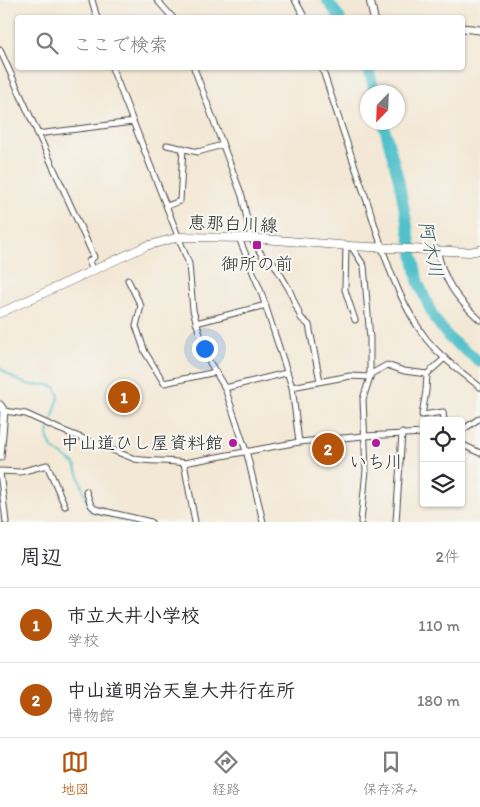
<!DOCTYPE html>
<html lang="ja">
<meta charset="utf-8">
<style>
:root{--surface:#fff;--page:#f7f7f7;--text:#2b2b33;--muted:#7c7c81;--line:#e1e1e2;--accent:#b45309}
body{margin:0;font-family:Itim,"Klee One",sans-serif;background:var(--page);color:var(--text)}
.controls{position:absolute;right:15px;bottom:15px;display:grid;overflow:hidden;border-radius:5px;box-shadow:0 1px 4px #0004}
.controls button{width:45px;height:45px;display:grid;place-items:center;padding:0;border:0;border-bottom:1px solid var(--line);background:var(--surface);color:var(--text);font:25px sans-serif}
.compass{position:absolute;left:360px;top:85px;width:45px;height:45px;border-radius:50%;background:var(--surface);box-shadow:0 1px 4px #0004;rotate:203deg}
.you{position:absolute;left:204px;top:348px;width:18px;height:18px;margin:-12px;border:4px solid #fff;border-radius:50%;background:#1a73e8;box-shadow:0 0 0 8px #1a73e833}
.badge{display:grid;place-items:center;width:32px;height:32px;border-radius:50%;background:var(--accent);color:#fff;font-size:16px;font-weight:700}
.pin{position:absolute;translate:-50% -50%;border:2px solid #fff;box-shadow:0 1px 5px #0006}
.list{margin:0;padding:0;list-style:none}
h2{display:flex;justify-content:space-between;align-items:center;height:65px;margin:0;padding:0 20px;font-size:21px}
h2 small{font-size:16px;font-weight:400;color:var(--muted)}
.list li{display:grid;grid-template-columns:32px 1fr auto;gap:15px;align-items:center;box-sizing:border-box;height:75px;padding:0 20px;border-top:1px solid var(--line)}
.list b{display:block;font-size:19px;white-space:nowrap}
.list p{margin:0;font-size:16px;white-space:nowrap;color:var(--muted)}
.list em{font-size:16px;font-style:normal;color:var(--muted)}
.icon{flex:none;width:28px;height:28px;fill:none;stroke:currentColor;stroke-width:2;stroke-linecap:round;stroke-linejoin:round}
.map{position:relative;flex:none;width:480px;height:522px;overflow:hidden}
.search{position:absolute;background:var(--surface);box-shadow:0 1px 4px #0004;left:15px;right:15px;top:15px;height:55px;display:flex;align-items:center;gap:12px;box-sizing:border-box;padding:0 18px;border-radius:5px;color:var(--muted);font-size:19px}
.sheet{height:215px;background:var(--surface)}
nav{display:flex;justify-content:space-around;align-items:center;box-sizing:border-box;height:70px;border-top:1px solid var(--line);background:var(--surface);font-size:14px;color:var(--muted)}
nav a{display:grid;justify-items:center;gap:2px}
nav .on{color:var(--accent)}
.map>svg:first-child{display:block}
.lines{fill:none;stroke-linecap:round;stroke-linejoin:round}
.stream{stroke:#53c1ca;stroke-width:2}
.river{stroke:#53c1ca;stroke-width:11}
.street-casing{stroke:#494744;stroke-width:7}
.secondary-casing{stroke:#494744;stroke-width:9}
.primary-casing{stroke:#494744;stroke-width:9}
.street{stroke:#fff;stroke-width:5}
.secondary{stroke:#fff;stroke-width:7}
.primary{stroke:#fff;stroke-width:8}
.poi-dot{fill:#b5179e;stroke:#f6f6f2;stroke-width:2}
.labels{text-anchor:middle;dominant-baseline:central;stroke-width:4.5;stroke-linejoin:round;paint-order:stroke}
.street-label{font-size:18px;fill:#2b2b2b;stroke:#f6f6f2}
.poi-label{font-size:18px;fill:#2b2b2b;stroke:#f6f6f2}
.water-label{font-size:19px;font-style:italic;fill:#37585b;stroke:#f6f6f2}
</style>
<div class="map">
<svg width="480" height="522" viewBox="0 0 480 522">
<rect width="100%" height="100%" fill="#f6f6f2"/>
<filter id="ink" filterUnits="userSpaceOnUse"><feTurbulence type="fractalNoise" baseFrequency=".02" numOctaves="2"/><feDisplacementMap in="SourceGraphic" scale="10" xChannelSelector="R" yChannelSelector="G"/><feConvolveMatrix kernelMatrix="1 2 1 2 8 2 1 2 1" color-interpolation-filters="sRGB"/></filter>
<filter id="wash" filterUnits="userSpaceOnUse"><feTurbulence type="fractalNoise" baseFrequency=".0096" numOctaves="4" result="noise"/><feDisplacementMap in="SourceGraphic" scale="20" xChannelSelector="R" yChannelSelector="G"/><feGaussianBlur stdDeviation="1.12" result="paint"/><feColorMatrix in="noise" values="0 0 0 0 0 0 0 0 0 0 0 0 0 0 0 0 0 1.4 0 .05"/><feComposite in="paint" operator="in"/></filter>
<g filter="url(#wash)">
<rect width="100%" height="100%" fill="#f3e8d5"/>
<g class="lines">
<!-- stream -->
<path class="stream" d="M0 368C9 375 20 384 32 385 45 386 42 382 56 388L59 396 48 433V439L52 448 75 464 90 511 134 522"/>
<!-- river -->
<g class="river">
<path d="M327 0 340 18"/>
<path d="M368 68 375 92"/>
<path d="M383 122 399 181 418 282 434 318 450 339 480 362"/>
</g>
</g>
</g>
<g filter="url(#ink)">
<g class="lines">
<!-- street casing -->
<g class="street-casing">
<g id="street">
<path d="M92 0 97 18"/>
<path d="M157 0 173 18"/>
<path d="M295 0 305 18"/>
<path d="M0 50 94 257 89 261 91 266"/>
<path d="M112 68 189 264 193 310 206 356 225 388 247 454 263 522"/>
<path d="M194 68 242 196 251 238 265 260 273 262 289 289 301 318 309 325 320 381"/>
<path d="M322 68C337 113 352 159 368 204 382 248 395 294 422 333 436 354 460 371 480 387"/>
<path d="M37 134 133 122"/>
<path d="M167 145 198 152 222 145"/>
<path d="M167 206 180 201 183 148"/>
<path d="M239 238 261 292 292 387 299 442"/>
<path d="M346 245 345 290 355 320"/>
<path d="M351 246 364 266 370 339V377L363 399 366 470 361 522"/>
<path d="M437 249C444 282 456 298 480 320"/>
<path d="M128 280 141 306 136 326 145 352 164 383 216 372"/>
<path d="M196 323 266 305"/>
<path d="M369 375 387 365 404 371 427 374"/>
<path d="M292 387 350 376 370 377"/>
<path d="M225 388 286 373"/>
<path d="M4 411 26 414 59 429 135 459C151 462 168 460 184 463L299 442 364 436 424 433"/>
<path d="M444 421 443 412 422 415 426 391 427 374 445 358"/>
<path d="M461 431 480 418"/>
<path d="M461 444 480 453"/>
<path d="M184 463 195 522"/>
<path d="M0 471 20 472 47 465 65 506"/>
<path d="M0 472 6 522"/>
<path d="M86 491 91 505 95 509 151 522"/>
<path d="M396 522 402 433"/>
</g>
</g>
<!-- secondary casing -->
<g class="secondary-casing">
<g id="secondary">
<path d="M370 0 374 18"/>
<path d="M462 28 480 30"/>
<path d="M0 405 4 411 0 457"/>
</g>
</g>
<!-- primary casing -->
<g class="primary-casing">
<path id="primary" d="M0 313 146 246 179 237 251 238 351 246 469 252 480 250"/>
</g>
<!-- street -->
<use href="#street" class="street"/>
<!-- secondary -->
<use href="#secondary" class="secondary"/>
<!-- primary -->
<use href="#primary" class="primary"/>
</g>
</g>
<!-- markers -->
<g class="poi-dot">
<rect x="252" y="240" width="10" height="10" rx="2.5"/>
<circle cx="233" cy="443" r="5"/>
<circle cx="376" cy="443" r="5"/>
</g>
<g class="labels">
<!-- street labels -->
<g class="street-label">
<text transform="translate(233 224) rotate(2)">恵那白川線</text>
</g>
<!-- poi labels -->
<g class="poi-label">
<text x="257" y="264">御所の前</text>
<text x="223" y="443" text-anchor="end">中山道ひし屋資料館</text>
<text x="376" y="462">いち川</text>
</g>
<!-- water labels -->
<g class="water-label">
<text transform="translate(431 249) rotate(78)">阿木川</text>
</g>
</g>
</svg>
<div class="controls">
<button><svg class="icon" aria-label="locate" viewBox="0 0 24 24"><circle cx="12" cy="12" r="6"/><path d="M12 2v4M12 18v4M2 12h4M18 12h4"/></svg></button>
<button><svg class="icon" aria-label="layers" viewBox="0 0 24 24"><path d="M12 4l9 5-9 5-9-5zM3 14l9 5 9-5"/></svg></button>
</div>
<svg class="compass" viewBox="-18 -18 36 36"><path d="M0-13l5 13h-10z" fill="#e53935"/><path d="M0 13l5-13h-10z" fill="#7c7c81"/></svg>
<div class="you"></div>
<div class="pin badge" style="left:124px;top:397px">1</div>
<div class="pin badge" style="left:328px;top:449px">2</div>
<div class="search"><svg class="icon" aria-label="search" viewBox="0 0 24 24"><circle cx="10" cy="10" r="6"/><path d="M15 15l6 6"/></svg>ここで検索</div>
</div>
<section class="sheet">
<h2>周辺<small>2件</small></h2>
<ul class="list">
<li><span class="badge">1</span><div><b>市立大井小学校</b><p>学校</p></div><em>110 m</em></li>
<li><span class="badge">2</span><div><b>中山道明治天皇大井行在所</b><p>博物館</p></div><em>180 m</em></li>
</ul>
</section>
<nav>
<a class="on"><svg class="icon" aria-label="map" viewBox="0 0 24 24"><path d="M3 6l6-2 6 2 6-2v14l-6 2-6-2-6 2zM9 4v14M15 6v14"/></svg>地図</a>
<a><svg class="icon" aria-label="directions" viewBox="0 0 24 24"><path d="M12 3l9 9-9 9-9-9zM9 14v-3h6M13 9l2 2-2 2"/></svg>経路</a>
<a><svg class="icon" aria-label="saved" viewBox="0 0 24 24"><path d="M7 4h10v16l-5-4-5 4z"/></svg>保存済み</a>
</nav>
